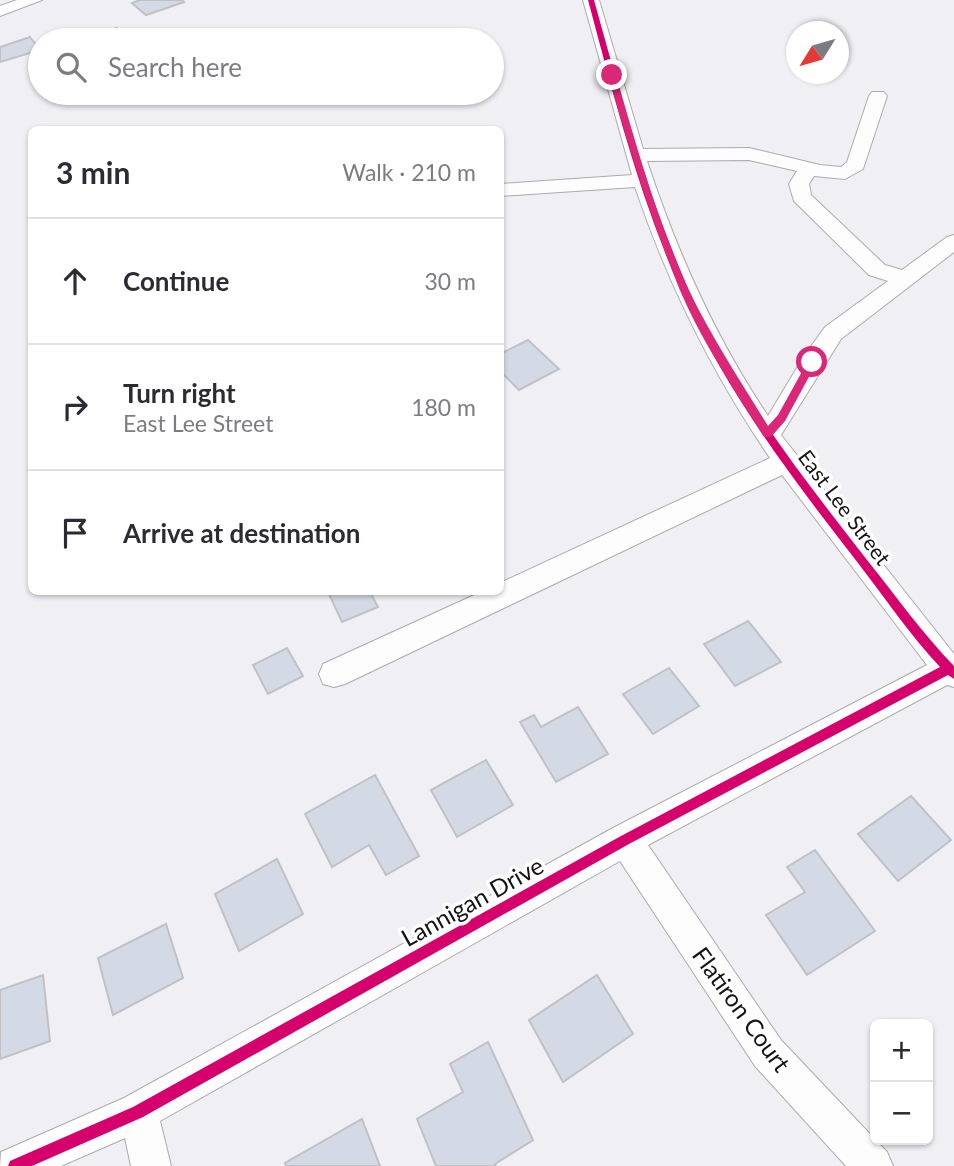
<!DOCTYPE html>
<meta charset="utf-8">
<style>
:root{--surface:#fff;--page:#f2f2f3;--text:#2b2b33;--muted:#7c7c81;--line:#e1e1e2}
body{margin:0;font-family:Lato,sans-serif;background:var(--page);color:var(--text)}
.controls{position:absolute;right:21px;bottom:21px;display:grid;overflow:hidden;border-radius:10px;box-shadow:0 2px 5px #0004}
.controls button{width:63px;height:63px;display:grid;place-items:center;padding:0;border:0;border-bottom:2px solid var(--line);background:var(--surface);color:var(--text);font:35px sans-serif}
.compass{position:absolute;left:786px;top:21px;width:63px;height:63px;border-radius:50%;background:var(--surface);box-shadow:0 2px 5px #0004;rotate:233deg}
.stop{position:absolute;width:21px;height:21px;margin:-16px;border:5px solid #db2777;border-radius:50%;background:#fff}
.stop.end{background:#db2777;border-color:#fff;box-shadow:0 2px 7px #0008}
.list{margin:0;padding:0;list-style:none}
h2{display:flex;justify-content:space-between;align-items:center;height:91px;margin:0;padding:0 28px;font-size:30px}
h2 small{font-size:23px;font-weight:400;color:var(--muted)}
.list li{display:grid;grid-template-columns:46px 1fr auto;gap:21px;align-items:center;box-sizing:border-box;height:126px;padding:0 28px;border-top:2px solid var(--line)}
.list b{display:block;font-size:26px;white-space:nowrap}
.list p{margin:0;font-size:23px;white-space:nowrap;color:var(--muted)}
.list em{font-size:23px;font-style:normal;color:var(--muted)}
.icon{flex:none;width:38px;height:38px;fill:none;stroke:currentColor;stroke-width:2;stroke-linecap:round;stroke-linejoin:round}
.map{position:relative;flex:none;width:954px;height:1166px;overflow:hidden}
.search{position:absolute;background:var(--surface);box-shadow:0 2px 5px #0004;left:28px;top:28px;width:476px;height:77px;display:flex;align-items:center;gap:18px;box-sizing:border-box;padding:0 24px;border-radius:38px;color:var(--muted);font-size:26px}
.panel{position:absolute;background:var(--surface);box-shadow:0 2px 5px #0004;left:28px;top:126px;width:476px;height:469px;border-radius:10px}
.map>svg:first-child{display:block}
.building{fill:#d4dae5;stroke:#c1c1c5;stroke-width:2}
.lines{fill:none;stroke-linecap:round;stroke-linejoin:round}
.minor-casing{stroke:#ababae;stroke-width:2}
.minor{fill:#fdfdfd;fill-rule:evenodd}
.cycleway-casing{stroke:#fff;stroke-width:5}
.cycleway{fill:#d6006c;fill-rule:evenodd}
.route{fill:#db2777}
.labels{text-anchor:middle;dominant-baseline:central;stroke-width:7;stroke-linejoin:round;paint-order:stroke}
.street-label{font-size:21px;fill:#131315;stroke:#fff}
.near-street-label{font-size:24px;fill:#131315;stroke:#fff}
</style>
<div class="map">
<svg width="954" height="1166" viewBox="0 0 954 1166">
<rect width="100%" height="100%" fill="#efeff4"/>
<!-- building -->
<g class="building">
<path d="M140 0H182L184 2 146 15 132 3Z"/>
<path d="M117 28 127 38 81 40Z"/>
<path d="M30 37 40 50 0 62V47Z"/>
<path d="M528 340 559 369 519 390 503 374 500 375V354Z"/>
<path d="M328 592H370L378 607 342 622Z"/>
<path d="M748 621 781 662 735 686 704 644Z"/>
<path d="M287 648 303 676 268 694 253 665Z"/>
<path d="M669 668 699 706 653 734 623 694Z"/>
<path d="M578 707 608 754 556 782 520 722 534 715 541 727Z"/>
<path d="M486 760 513 805 457 837 431 790Z"/>
<path d="M375 775 419 856 386 875 369 845 332 867 305 814Z"/>
<path d="M911 796 951 840 898 881 858 834Z"/>
<path d="M815 850 875 931 807 975 766 915 805 892 787 867Z"/>
<path d="M277 859 303 914 239 951 215 894Z"/>
<path d="M166 924 183 978 113 1015 98 958Z"/>
<path d="M43 975 50 1041 0 1059V990Z"/>
<path d="M597 975 633 1034 563 1082 529 1020Z"/>
<path d="M488 1042 533 1140 495 1164 496 1166H436L417 1119 463 1092 450 1064Z"/>
<path d="M362 1119 380 1166H286L285 1163Z"/>
</g>
<g class="lines">
<!-- minor casing -->
<g class="minor-casing">
<g id="minor">
<path d="M17 0H42L0 16V6Z"/>
<path d="M583 0H599L643 149 749 148 820 165 841 167 847 162 869 96 872 92H884L887 96 863 169 845 179 814 176 809 184 811 195 885 265 902 270 947 237 954 235V252L841 339 781 435 954 654V687L947 685 648 845 781 1040 887 1152 893 1166H846L755 1066 620 861 160 1121 171 1166H131L125 1138 61 1166H0L1 1152 124 1098 613 828 927 665 782 475 345 684 334 687 323 684 319 674 323 664 481 592H500V583L770 458C712 373 668 284 635 187L500 196V184L632 175ZM749 160 797 171 789 184 794 201 869 275 888 281 825 327 804 356 768 416C715 337 677 252 647 161Z"/>
</g>
</g>
<!-- minor -->
<use href="#minor" class="minor"/>
<!-- cycleway casing -->
<g class="cycleway-casing">
<path id="cycleway" d="M588 0H594C621 97 647 194 687 286 732 387 800 474 867 560 896 596 922 633 954 666V679L948 675 629 844 143 1117 32 1166H8L10 1161 133 1107 621 836 940 667C910 635 885 598 858 563 791 477 724 389 680 288 639 196 614 97 588 0Z"/>
</g>
<!-- cycleway -->
<use href="#cycleway" class="cycleway"/>
</g>
<!-- route -->
<path class="route" d="M612 73 616 75C637 148 658 224 690 293 713 339 741 382 768 426L778 415 809 359 817 362 785 421 771 437H764C734 388 701 341 679 288 651 219 629 147 608 75Z"/>
<g class="labels">
<!-- street labels -->
<g class="street-label">
<text transform="translate(845 507) rotate(53)">East Lee Street</text>
</g>
<!-- near-street labels -->
<g class="near-street-label">
<text transform="translate(472 901) rotate(-29)">Lannigan Drive</text>
<text transform="translate(742 1009) rotate(54)">Flatiron Court</text>
</g>
</g>
</svg>
<div class="controls">
<button>+</button>
<button>−</button>
</div>
<svg class="compass" viewBox="-18 -18 36 36"><path d="M0-13l5 13h-10z" fill="#e53935"/><path d="M0 13l5-13h-10z" fill="#7c7c81"/></svg>
<div class="stop" style="left:812px;top:362px"></div>
<div class="stop end" style="left:612px;top:75px"></div>
<div class="search"><svg class="icon" aria-label="search" viewBox="0 0 24 24"><circle cx="10" cy="10" r="6"/><path d="M15 15l6 6"/></svg>Search here</div>
<section class="panel">
<h2>3 min<small>Walk · 210 m</small></h2>
<ul class="list">
<li><svg class="icon" aria-label="ahead" viewBox="0 0 24 24"><path d="M12 20V5M6 11l6-6 6 6"/></svg><div><b>Continue</b></div><em>30 m</em></li>
<li><svg class="icon" aria-label="right" viewBox="0 0 24 24"><path d="M7 20v-9h11M14 6l5 5-5 5"/></svg><div><b>Turn right</b><p>East Lee Street</p></div><em>180 m</em></li>
<li><svg class="icon" aria-label="arrive" viewBox="0 0 24 24"><path d="M6 21V4h12l-3 4 3 4H6"/></svg><div><b>Arrive at destination</b></div></li>
</ul>
</section>
</div>
